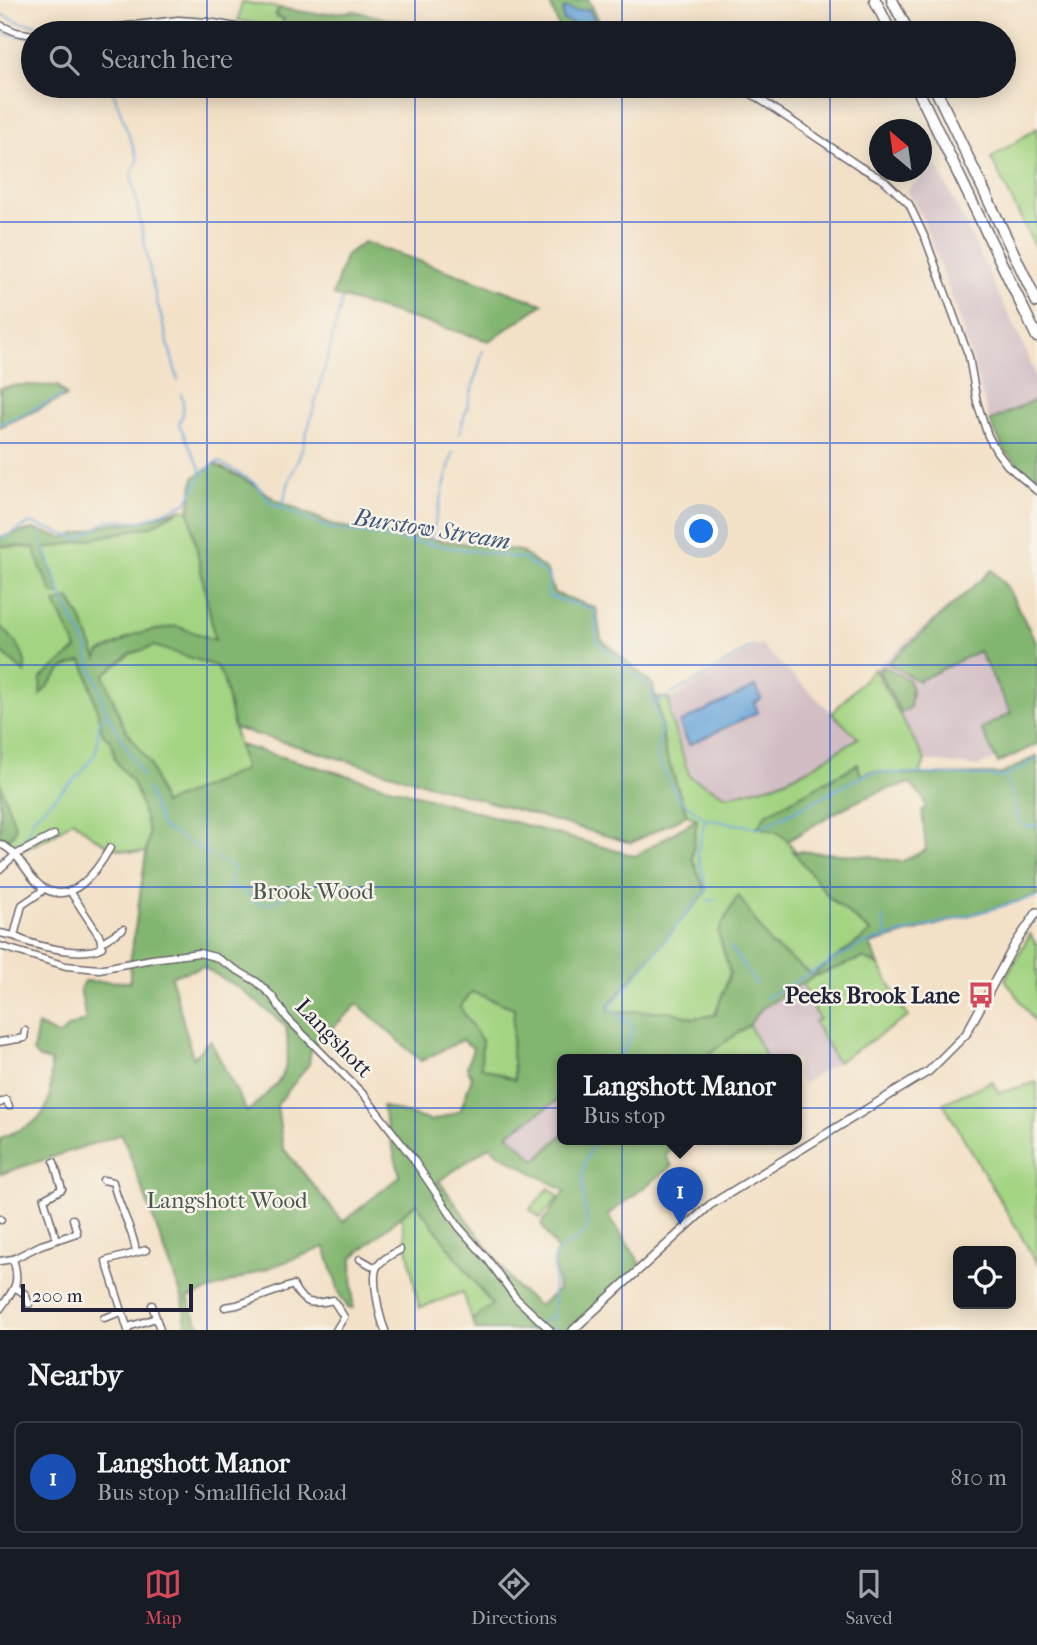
<!DOCTYPE html>
<meta charset="utf-8">
<style>
:root{--surface:#171b24;--page:#20242c;--text:#f1f3f6;--muted:#9ea1a6;--line:#363941;--accent:#d1495b}
body{margin:0;font-family:"IM FELL French Canon",serif;background:var(--page);color:var(--text)}
.controls{position:absolute;right:21px;bottom:21px;display:grid;overflow:hidden;border-radius:10px;box-shadow:0 4px 18px #0003}
.controls button{width:63px;height:63px;display:grid;place-items:center;padding:0;border:0;border-bottom:2px solid var(--line);background:var(--surface);color:var(--text);font:35px sans-serif}
.compass{position:absolute;left:869px;top:119px;width:63px;height:63px;border-radius:50%;background:var(--surface);box-shadow:0 4px 18px #0003;rotate:331deg}
.scale{position:absolute;left:21px;bottom:18px;width:172px;box-sizing:border-box;padding-left:7px;border:4px solid #22223b;border-top:0;font-size:19px;line-height:24px;white-space:nowrap;color:#22223b;-webkit-text-stroke:5px #f7f3e8;paint-order:stroke}
.you{position:absolute;left:702px;top:532px;width:24px;height:24px;margin:-18px;border:5px solid #fff;border-radius:50%;background:#1a73e8;box-shadow:0 0 0 10px #1a73e833}
.badge{display:grid;place-items:center;width:46px;height:46px;border-radius:50%;background:var(--accent);color:#fff;font-size:23px;font-weight:700}
.pin{position:absolute;translate:-50% -58px;filter:drop-shadow(0 2px 4px #0008)}
.pin::after{content:'';position:absolute;top:37px;width:24px;height:21px;background:inherit;clip-path:polygon(0 0,100% 0,50% 100%)}
.popup{position:absolute;left:557px;top:1054px;width:245px;height:91px;box-sizing:border-box;display:grid;place-content:center;border-radius:10px;background:var(--surface);filter:drop-shadow(0 2px 5px #0005);font-size:23px;white-space:nowrap;color:var(--muted)}
.popup b{font-size:26px;color:var(--text)}
.popup::after{content:'';position:absolute;left:50%;top:100%;margin-left:-14px;border:14px solid transparent;border-top-color:var(--surface)}
.list{margin:0;padding:0;list-style:none}
h2{display:flex;justify-content:space-between;align-items:center;height:91px;margin:0;padding:0 28px;font-size:30px}
h2 small{font-size:23px;font-weight:400;color:var(--muted)}
.list li{display:grid;grid-template-columns:46px 1fr auto;gap:21px;align-items:center;box-sizing:border-box;height:112px;margin:0 14px 14px;padding:0 14px;border:2px solid var(--line);border-radius:10px}
.list b{display:block;font-size:26px;white-space:nowrap}
.list p{margin:0;font-size:23px;white-space:nowrap;color:var(--muted)}
.list em{font-size:23px;font-style:normal;color:var(--muted)}
.icon{flex:none;width:38px;height:38px;fill:none;stroke:currentColor;stroke-width:2;stroke-linecap:round;stroke-linejoin:round}
.map{position:relative;flex:none;width:1037px;height:1330px;overflow:hidden}
.search{position:absolute;background:var(--surface);box-shadow:0 4px 18px #0003;left:21px;right:21px;top:21px;height:77px;display:flex;align-items:center;gap:18px;box-sizing:border-box;padding:0 24px;border-radius:38px;color:var(--muted);font-size:26px}
.sheet{height:217px;background:var(--surface)}
nav{display:flex;justify-content:space-around;align-items:center;box-sizing:border-box;height:98px;border-top:2px solid var(--line);background:var(--surface);font-size:19px;color:var(--muted)}
nav a{display:grid;justify-items:center;gap:4px}
nav .on{color:var(--accent)}
.map>svg:first-child{display:block}
.industrial{fill:#d2bdc5}
.green{fill:#a3d482;stroke:#627b5e;stroke-width:2}
.forest{fill:#82b670;stroke:#526c56;stroke-width:2;fill-rule:evenodd}
.water{fill:#67a5d9;stroke:#44648a;stroke-width:2}
.lines{fill:none;stroke-linecap:round;stroke-linejoin:round}
.stream{stroke:#67a5d9;stroke-width:2}
.minor-casing{stroke:#6b656c;stroke-width:9}
.tertiary-casing{stroke:#6b656c;stroke-width:10}
.motorway-casing{stroke:#6b656c;stroke-width:13}
.minor{stroke:#fff;stroke-width:6}
.tertiary{stroke:#fff;stroke-width:7}
.motorway{stroke:#fff;stroke-width:10}
.grid{fill:none;stroke:#1d4ed8;stroke-width:2;stroke-opacity:0.55}
.labels{text-anchor:middle;dominant-baseline:central;stroke-width:5;stroke-linejoin:round;paint-order:stroke}
.park-label{font-size:23px;fill:#495750;stroke:#f7f3e8}
.poi-label{font-size:23px;font-weight:bold;fill:#22223b;stroke:#f7f3e8;text-anchor:end}
.street-label{font-size:23px;fill:#22223b;stroke:#f7f3e8}
.water-label{font-size:24px;font-style:italic;fill:#3e567a;stroke:#f7f3e8}
</style>
<div class="map">
<svg width="1037" height="1330" viewBox="0 0 1037 1330">
<rect width="100%" height="100%" fill="#f7f3e8"/>
<filter id="ink" filterUnits="userSpaceOnUse"><feTurbulence type="fractalNoise" baseFrequency=".0143" numOctaves="2"/><feDisplacementMap in="SourceGraphic" scale="14" xChannelSelector="R" yChannelSelector="G"/><feConvolveMatrix kernelMatrix="1 2 1 2 8 2 1 2 1" color-interpolation-filters="sRGB"/></filter>
<filter id="wash" filterUnits="userSpaceOnUse"><feTurbulence type="fractalNoise" baseFrequency=".00686" numOctaves="4" result="noise"/><feDisplacementMap in="SourceGraphic" scale="28" xChannelSelector="R" yChannelSelector="G"/><feGaussianBlur stdDeviation="1.57" result="paint"/><feColorMatrix in="noise" values="0 0 0 0 0 0 0 0 0 0 0 0 0 0 0 0 0 1.4 0 .05"/><feComposite in="paint" operator="in"/></filter>
<g filter="url(#wash)">
<rect width="100%" height="100%" fill="#f3e1c7"/>
<!-- industrial -->
<g class="industrial">
<path d="M937 165 1028 355 1037 383V399L990 421 957 312 922 216 906 191Z"/>
<path d="M992 570 1037 652V740L977 767 925 760 874 669Z"/>
<path d="M760 644 858 738 808 769 776 784 727 796 693 779 670 717V700Z"/>
<path d="M802 983 819 1019 814 1022 837 1062 802 1084 797 1075V1059H767L749 1025 761 1009Z"/>
<path d="M563 1097V1134L536 1161 508 1134Z"/>
</g>
<!-- green -->
<g class="green">
<path d="M242 2 279 8 275 15 284 19 281 29 238 20Z"/>
<path d="M388 19 433 26 436 33H396Z"/>
<path d="M1037 128V251L991 158Z"/>
<path d="M181 509 189 511 234 728 245 770 164 805 149 833 146 852C116 854 94 840 73 820L54 835 20 852 9 840 16 828 0 783V546L44 549 151 526Z"/>
<path d="M874 669 925 760 920 774 871 772 860 776 857 764 758 826 777 832 788 841 830 898 871 932 816 972 815 976 863 958 879 965 908 1017 837 1062 814 1022 819 1019 802 983 814 976 734 965 718 932 730 973 715 1015 693 1018 669 1011 609 1012 608 1007 704 887 692 858 697 819 687 815 665 751 657 697 670 700V717L690 777 727 796 776 784 809 769 858 738 832 713Z"/>
<path d="M1030 934 1037 946V1025L1005 979Z"/>
<path d="M472 992 514 1008 512 1052 515 1080 481 1068 460 1007Z"/>
<path d="M749 1025 767 1059H710L708 1054Z"/>
<path d="M992 1081 999 1093 1037 1082V1263L943 1103Z"/>
<path d="M549 1188 559 1197 540 1218 530 1209Z"/>
<path d="M417 1203 492 1306 472 1320 463 1292 419 1308 401 1216Z"/>
</g>
<!-- forest -->
<g class="forest">
<path d="M549 0H589L601 25 597 33H561Z"/>
<path d="M279 8 317 14 355 11 388 19 396 33H303L281 29 284 19 275 16Z"/>
<path d="M364 242 543 304 489 341 333 295 345 256Z"/>
<path d="M21 385 58 386 67 396 0 427V388Z"/>
<path d="M1037 399V481L1005 452 990 421Z"/>
<path d="M215 464 255 485 276 500 336 526 520 551 547 571 554 593 596 608 601 639 653 685 665 751 687 815 631 843 234 728 223 678 216 666 154 646 130 654 104 675 123 725 150 763 163 804 244 770 239 745 635 856 697 819 692 858 706 892 608 1006 609 1012 669 1011 693 1018 715 1015 730 973 718 932 738 895 771 944 814 976 816 972 871 932 829 897 793 851 870 856 901 862 926 850 922 811 926 807 923 797 910 784C869 790 823 819 788 841L777 832 758 827 766 814 858 764 861 776 871 771 917 775 1002 774 1037 756V896L870 944 879 965 863 958 814 976 761 1009 749 1025 709 1054 710 1059H563V1097L508 1134 536 1160 563 1134V1139H688L665 1154 672 1166 608 1215 643 1267 570 1330H476L472 1320 492 1305 416 1203 352 1258 353 1308H348L340 1295 325 1247 188 1298 196 1319 203 1330H189L186 1324 183 1300 122 1134 0 1174V1138C49 1119 51 1113 51 1061L38 1058 33 1052 38 1025 59 1036 68 1027 86 1020 80 988 85 981 130 982V963L149 833 138 795 131 781 115 760 111 741 103 734 88 676 82 661 63 668 40 695 41 678 77 649 55 603 69 598 82 620 97 659 99 653 136 634 176 626 215 640 189 511 194 477ZM203 967 242 990 286 1026C293 1076 281 1081 247 1112L210 1040 193 1058 171 976ZM472 992 514 1008 512 1052 515 1080 481 1067 482 1041 460 1007ZM358 1004 421 1061 462 1040 473 1048 467 1067 472 1077 460 1111 431 1121 382 1106 400 1176 343 1222 283 1148 277 1105 309 1064 311 1048ZM490 1146 499 1154 565 1191 541 1224 558 1251 554 1255 558 1290 539 1306 518 1289 439 1181Z"/>
<path d="M181 509 151 526 44 549 61 595 53 594 41 569 34 547 0 546V537L33 529 64 538 112 523H135Z"/>
<path d="M992 570 1007 587 1037 644V744L998 763 981 729 1011 713 979 651 918 681 888 663Z"/>
<path d="M0 626C15 640 27 651 25 673L0 651Z"/>
<path d="M884 666 908 680 912 690 910 708 901 713 878 670Z"/>
<path d="M0 783 16 828 9 840 0 837Z"/>
</g>
<!-- water -->
<g class="water">
<path d="M565 8 576 11 589 9 595 20 586 28 563 20V10Z"/>
<path d="M756 686 761 699 754 703 758 712 689 745 679 723Z"/>
</g>
<g class="lines">
<!-- stream -->
<g class="stream">
<path d="M0 14 22 23 39 25 44 31"/>
<path d="M0 31 4 33"/>
<path d="M6 34 33 38"/>
<path d="M111 86 138 160 131 174 153 286 178 381"/>
<path d="M181 394C185 404 184 414 179 424L202 472"/>
<path d="M0 424 63 396"/>
<path d="M459 435 483 351"/>
<path d="M283 507C285 485 296 467 303 446 317 398 330 349 342 300"/>
<path d="M42 528 41 540 63 599 88 649 90 666 101 691 104 708 143 776"/>
<path d="M0 539 31 523 78 539 109 520 142 521 186 503 203 473 218 461 255 483 272 504 329 528 524 559 549 577 548 596 595 610 597 641 651 689 661 731 657 758 678 798 705 819 760 828 871 772 1005 777 1037 759"/>
<path d="M430 542 453 452"/>
<path d="M655 703 705 676 754 645"/>
<path d="M1006 779 1013 797 1019 823 1026 827 1037 825"/>
<path d="M147 788 162 827 234 868 228 888 246 891 256 903 271 904 299 887"/>
<path d="M21 843 29 830 33 818 80 774 95 754 98 742V725L106 713"/>
<path d="M708 901 717 899"/>
<path d="M883 917 887 936"/>
<path d="M730 947 756 984"/>
<path d="M766 998 860 945 1035 897"/>
<path d="M620 1059 634 1028 610 1007 707 889 697 853 705 820"/>
<path d="M529 1330 552 1315"/>
<path d="M553 1330 554 1255 587 1231C586 1195 571 1169 599 1139"/>
</g>
</g>
</g>
<g filter="url(#ink)">
<g class="lines">
<!-- minor casing -->
<g class="minor-casing">
<g id="minor">
<path d="M0 25 16 32 33 35"/>
<path d="M67 33 178 20 208 22 271 33"/>
<path d="M740 86 859 166 885 181 909 204 926 240 969 357 977 402 988 436 997 452 1007 465 1037 491"/>
<path d="M0 844C20 852 26 876 42 887 72 908 98 869 110 848"/>
<path d="M0 869 15 855 54 835"/>
<path d="M42 887 41 892 22 905 14 936C32 946 84 958 102 947L100 937 70 891"/>
<path d="M0 933 14 936"/>
<path d="M102 942 123 929"/>
<path d="M0 946 66 966 99 969 152 959 199 953 215 957 257 982 272 996 287 1018 365 1096 411 1156 459 1227 488 1260 515 1297 550 1330"/>
<path d="M0 1042 24 1038 25 1031"/>
<path d="M0 1103 6 1100 9 1106"/>
<path d="M54 1162 62 1189 44 1199 56 1239"/>
<path d="M103 1180 113 1182C118 1207 133 1227 136 1252"/>
<path d="M0 1219 1 1220"/>
<path d="M360 1259 376 1268"/>
<path d="M0 1261 13 1259 41 1245 77 1233 73 1219"/>
<path d="M16 1288 25 1294 29 1304"/>
<path d="M152 1305 160 1330"/>
<path d="M225 1307 237 1305 293 1285C303 1305 312 1305 333 1300L344 1317 336 1330"/>
<path d="M0 1309C14 1289 21 1284 13 1259"/>
<path d="M104 1318 122 1312"/>
<path d="M128 1327 156 1318"/>
<path d="M128 1330 106 1261 146 1250"/>
<path d="M385 1330C380 1319 371 1278 377 1267 382 1259 392 1254 400 1250"/>
</g>
</g>
<!-- tertiary casing -->
<g class="tertiary-casing">
<path id="tertiary" d="M573 1330 710 1205 929 1071 966 1034 1015 944 1037 912"/>
</g>
<!-- motorway casing -->
<g class="motorway-casing">
<g id="motorway">
<path d="M875 0 891 33"/>
<path d="M892 0 909 33"/>
<path d="M916 86 1037 337"/>
<path d="M934 86 1037 302"/>
</g>
</g>
<!-- minor -->
<use href="#minor" class="minor"/>
<!-- tertiary -->
<use href="#tertiary" class="tertiary"/>
<!-- motorway -->
<use href="#motorway" class="motorway"/>
</g>
</g>
<!-- grid -->
<path class="grid" d="M207 0V33M415 0V33M622 0V33M830 0V33M207 86V1330M415 86V1330M622 86V1330M830 86V1330M0 222H1037M0 443H1037M0 665H1037M0 887H1037M0 1108H1037"/>
<!-- icons -->
<defs>
<g id="bus-bare" transform="scale(2.1)"><path d="M-5-6H5V4H4V6H2V4H-2V6H-4V4H-5ZM-3.5-4V0h7V-4ZM-3.5 1.2v1.5H-2V1.2ZM2 1.2v1.5H3.5V1.2Z" fill="#d1495b" stroke="#f7f3e8" stroke-width="2.5" paint-order="stroke"/></g>
</defs>
<g fill-rule="evenodd">
<use href="#bus-bare" x="981" y="995"/>
</g>
<g class="labels">
<!-- park labels -->
<g class="park-label">
<text x="313" y="891">Brook Wood</text>
<text x="227" y="1200">Langshott Wood</text>
</g>
<!-- poi labels -->
<g class="poi-label">
<text x="960" y="995">Peeks Brook Lane</text>
</g>
<!-- street labels -->
<g class="street-label">
<text transform="translate(334 1038) rotate(46)">Langshott</text>
</g>
<!-- water labels -->
<g class="water-label">
<text transform="translate(432 529) rotate(9)">Burstow Stream</text>
</g>
</g>
</svg>
<div class="controls">
<button><svg class="icon" aria-label="locate" viewBox="0 0 24 24"><circle cx="12" cy="12" r="6"/><path d="M12 2v4M12 18v4M2 12h4M18 12h4"/></svg></button>
</div>
<svg class="compass" viewBox="-18 -18 36 36"><path d="M0-13l5 13h-10z" fill="#e53935"/><path d="M0 13l5-13h-10z" fill="#9ea1a6"/></svg>
<div class="scale">200 m</div>
<div class="you"></div>
<div class="pin badge" style="left:680px;top:1225px;background:#1a4fb4">1</div>
<div class="popup"><b>Langshott Manor</b>Bus stop</div>
<div class="search"><svg class="icon" aria-label="search" viewBox="0 0 24 24"><circle cx="10" cy="10" r="6"/><path d="M15 15l6 6"/></svg>Search here</div>
</div>
<section class="sheet">
<h2>Nearby<small></small></h2>
<ul class="list">
<li><span class="badge" style="background:#1a4fb4">1</span><div><b>Langshott Manor</b><p>Bus stop · Smallfield Road</p></div><em>810 m</em></li>
</ul>
</section>
<nav>
<a class="on"><svg class="icon" aria-label="map" viewBox="0 0 24 24"><path d="M3 6l6-2 6 2 6-2v14l-6 2-6-2-6 2zM9 4v14M15 6v14"/></svg>Map</a>
<a><svg class="icon" aria-label="directions" viewBox="0 0 24 24"><path d="M12 3l9 9-9 9-9-9zM9 14v-3h6M13 9l2 2-2 2"/></svg>Directions</a>
<a><svg class="icon" aria-label="saved" viewBox="0 0 24 24"><path d="M7 4h10v16l-5-4-5 4z"/></svg>Saved</a>
</nav>
